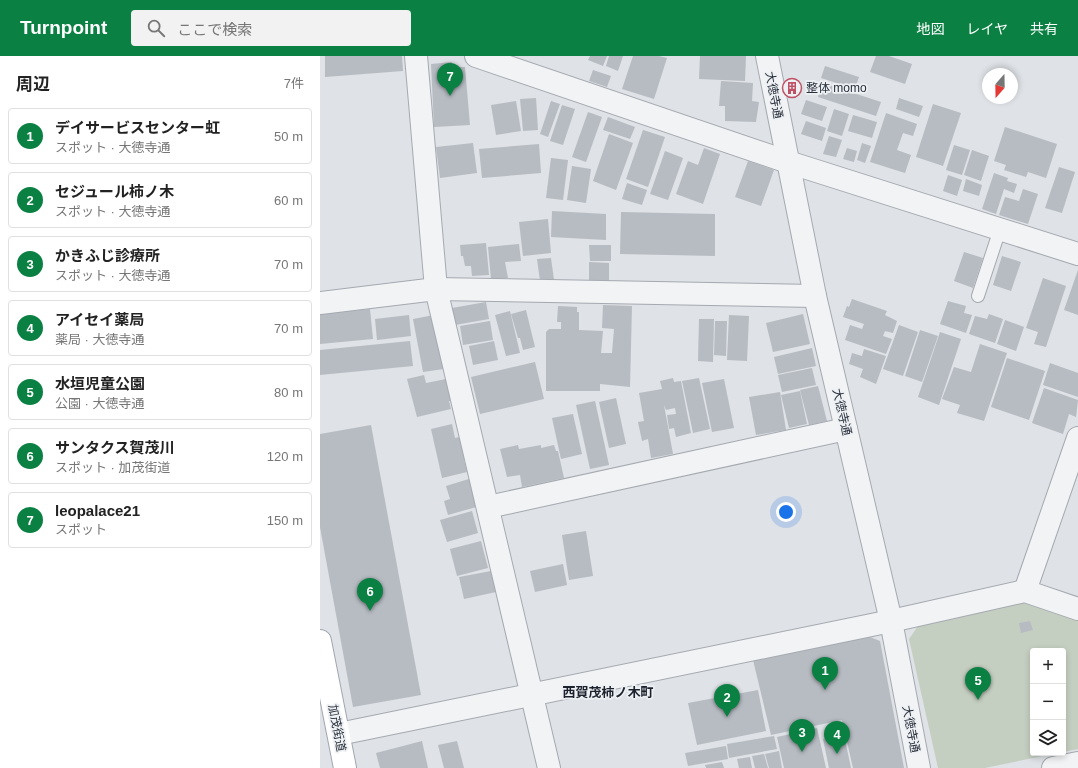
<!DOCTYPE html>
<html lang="ja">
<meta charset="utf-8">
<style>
:root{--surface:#fff;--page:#f2f2f2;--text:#222;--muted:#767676;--line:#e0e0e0;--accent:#0b8043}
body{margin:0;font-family:Helvetica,"Noto Sans JP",sans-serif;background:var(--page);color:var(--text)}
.controls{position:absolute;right:12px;bottom:12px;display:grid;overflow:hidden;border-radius:4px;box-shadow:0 2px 6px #0003}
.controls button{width:36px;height:36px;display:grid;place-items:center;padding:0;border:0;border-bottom:1px solid var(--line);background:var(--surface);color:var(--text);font:20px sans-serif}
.compass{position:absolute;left:662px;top:12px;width:36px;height:36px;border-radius:50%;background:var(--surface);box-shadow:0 2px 6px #0003;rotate:200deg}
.you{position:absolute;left:466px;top:456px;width:14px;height:14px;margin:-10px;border:3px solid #fff;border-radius:50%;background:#1a73e8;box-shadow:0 0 0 6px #1a73e833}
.badge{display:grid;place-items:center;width:26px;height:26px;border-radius:50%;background:var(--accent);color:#fff;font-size:13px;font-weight:700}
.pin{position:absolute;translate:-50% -33px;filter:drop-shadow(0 1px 2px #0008)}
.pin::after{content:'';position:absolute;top:21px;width:14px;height:12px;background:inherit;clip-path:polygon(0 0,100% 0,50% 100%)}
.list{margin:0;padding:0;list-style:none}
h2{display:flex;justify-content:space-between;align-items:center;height:52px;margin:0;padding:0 16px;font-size:17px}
h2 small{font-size:13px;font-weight:400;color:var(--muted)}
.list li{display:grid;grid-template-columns:26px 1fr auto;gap:12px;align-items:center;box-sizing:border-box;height:56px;margin:0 8px 8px;padding:0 8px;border:1px solid var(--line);border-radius:4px}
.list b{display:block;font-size:15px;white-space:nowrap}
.list p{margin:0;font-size:13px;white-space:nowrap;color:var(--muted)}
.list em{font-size:13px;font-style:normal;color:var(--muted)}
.icon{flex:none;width:22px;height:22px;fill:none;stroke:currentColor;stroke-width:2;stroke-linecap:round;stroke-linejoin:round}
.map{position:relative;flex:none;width:758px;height:712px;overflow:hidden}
header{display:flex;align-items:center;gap:24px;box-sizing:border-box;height:56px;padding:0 20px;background:var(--accent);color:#fff}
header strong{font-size:19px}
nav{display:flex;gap:22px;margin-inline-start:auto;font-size:14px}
.search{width:280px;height:36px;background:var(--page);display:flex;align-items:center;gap:10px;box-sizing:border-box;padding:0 14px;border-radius:4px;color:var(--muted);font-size:15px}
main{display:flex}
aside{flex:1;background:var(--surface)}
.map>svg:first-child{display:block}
.green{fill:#c5cfc1}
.building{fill:#b7bcc3}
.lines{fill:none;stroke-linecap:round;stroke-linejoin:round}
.service-casing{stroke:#a5a9b0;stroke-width:14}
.minor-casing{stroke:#a5a9b0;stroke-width:24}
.primary-casing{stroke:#a0a7b1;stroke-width:24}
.service{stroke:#f1f3f5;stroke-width:12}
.minor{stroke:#f1f3f5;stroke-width:22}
.primary{stroke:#fff;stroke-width:22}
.labels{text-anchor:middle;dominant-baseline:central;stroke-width:3.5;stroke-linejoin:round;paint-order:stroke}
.poi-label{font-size:12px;fill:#2a313c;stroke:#eef1f4;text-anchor:start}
.street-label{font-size:12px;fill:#2a313c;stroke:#eef1f4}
.neighbourhood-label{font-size:13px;font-weight:bold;fill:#1c222d;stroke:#eef1f4}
</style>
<header>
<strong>Turnpoint</strong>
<div class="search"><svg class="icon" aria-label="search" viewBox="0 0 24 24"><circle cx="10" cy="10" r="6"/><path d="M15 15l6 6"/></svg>ここで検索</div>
<nav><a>地図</a><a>レイヤ</a><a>共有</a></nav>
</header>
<main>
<aside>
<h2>周辺<small>7件</small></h2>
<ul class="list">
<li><span class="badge">1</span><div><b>デイサービスセンター虹</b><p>スポット · 大徳寺通</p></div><em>50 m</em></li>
<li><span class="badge">2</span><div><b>セジュール柿ノ木</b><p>スポット · 大徳寺通</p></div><em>60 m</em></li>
<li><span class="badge">3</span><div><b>かきふじ診療所</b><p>スポット · 大徳寺通</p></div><em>70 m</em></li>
<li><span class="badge">4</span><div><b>アイセイ薬局</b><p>薬局 · 大徳寺通</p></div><em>70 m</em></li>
<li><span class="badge">5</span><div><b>水垣児童公園</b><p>公園 · 大徳寺通</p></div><em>80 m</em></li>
<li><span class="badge">6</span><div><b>サンタクス賀茂川</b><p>スポット · 加茂街道</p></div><em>120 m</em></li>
<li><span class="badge">7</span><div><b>leopalace21</b><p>スポット</p></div><em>150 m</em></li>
</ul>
</aside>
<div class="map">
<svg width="758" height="712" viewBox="0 0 758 712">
<rect width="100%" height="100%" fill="#dfe2e6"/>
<!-- green -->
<path class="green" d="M702 546 758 564V693L743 696V595H713V697H737L665 712H618L589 583 598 570Z"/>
<!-- building -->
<g class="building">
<path d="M5 0H82L83 15 5 21Z"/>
<path d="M270 0H287L283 10 268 4Z"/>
<path d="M289 0H303L298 15 286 10Z"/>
<path d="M313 0H339L347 2 334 43 302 33Z"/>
<path d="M380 0H426L425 25 379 23Z"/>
<path d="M556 0H569L592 8 585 28 550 16Z"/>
<path d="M132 6 131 11H145L150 69 114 71 111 8Z"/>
<path d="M505 10 539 21 535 33 501 22Z"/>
<path d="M273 14 291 20 287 31 269 25Z"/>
<path d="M401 25 433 27 432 45 439 46 436 66 405 65V50H399Z"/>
<path d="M467 27H476L477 37 469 36Z"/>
<path d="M503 27 561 46 556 60 498 41Z"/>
<path d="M216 42 218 74 203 75 200 43Z"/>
<path d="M579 42 603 50 599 61 576 53Z"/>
<path d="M486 44 507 51 502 65 481 58Z"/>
<path d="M196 45 201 75 176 79 171 49Z"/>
<path d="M231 45 240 48 228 81 220 78Z"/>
<path d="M613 48 641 57 623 110 596 101Z"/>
<path d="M242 49 255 53 243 89 230 85Z"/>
<path d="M514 53 529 58 522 80 507 75Z"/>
<path d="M268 56 282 61 266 106 252 101Z"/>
<path d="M566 57 597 68 593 80 583 77 577 94 591 99 585 117 550 106Z"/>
<path d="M533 59 557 66 552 82 528 75Z"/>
<path d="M288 61 315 71 310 83 283 74Z"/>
<path d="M486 65 506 72 502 85 481 78Z"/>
<path d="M685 71 737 88 726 122 708 116 706 121 684 114 686 109 674 105Z"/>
<path d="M323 74 345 81 328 131 306 123Z"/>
<path d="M289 78 313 87 296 134 273 125Z"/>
<path d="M509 80 522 84 516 101 503 98Z"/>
<path d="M153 87 157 117 120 122 116 91Z"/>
<path d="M542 87 551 90 545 107 537 104Z"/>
<path d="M219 88 221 117 162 122 159 93Z"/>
<path d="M634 89 650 94 642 119 626 114Z"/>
<path d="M384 92 400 98 383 148 356 138 368 105 378 109Z"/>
<path d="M527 92 537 95 534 106 523 103Z"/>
<path d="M652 94 669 100 661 125 644 119Z"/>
<path d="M345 95 363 102 348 144 330 138Z"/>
<path d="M231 102 248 104 243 144 226 142Z"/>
<path d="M428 105 454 114 441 150 415 141Z"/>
<path d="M252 110 271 113 266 147 247 144Z"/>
<path d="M739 111 755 116 742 157 725 152Z"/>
<path d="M674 117 688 122 687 125 697 128 694 137 684 133 676 158 662 153Z"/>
<path d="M628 119 642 124 637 140 623 135Z"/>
<path d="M646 123 662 129 659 140 643 135Z"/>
<path d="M307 127 327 134 322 149 302 143Z"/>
<path d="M703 133 718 138 708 168 679 159 685 141 699 145Z"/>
<path d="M232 155 286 158V184L231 181Z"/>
<path d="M301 156 395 158V200L300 198Z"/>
<path d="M228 163 231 197 203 200 199 166Z"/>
<path d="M166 187 169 219 152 220 151 210H145L143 200H141L140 189Z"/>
<path d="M199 188 201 205 185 206 188 222 171 223 168 191Z"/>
<path d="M269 189H291V205H270Z"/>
<path d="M644 196 663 202 653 232 634 225Z"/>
<path d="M682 200 701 206 691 235 673 229Z"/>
<path d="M231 202 234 224 220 225 217 203Z"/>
<path d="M269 206 289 207V226L269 225Z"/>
<path d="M758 214V259L744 254Z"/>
<path d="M723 222 746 230 726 291 714 288 718 276 706 272Z"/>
<path d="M532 243 567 255 565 259 577 265 573 277 561 274 565 275 563 280 572 283 566 298 525 284 530 269 542 273 544 268 523 261 527 250 529 251Z"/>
<path d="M628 245 646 250 644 257 652 259 646 277 620 268Z"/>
<path d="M166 246 169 263 135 269 132 252Z"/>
<path d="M283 249 312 250 310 331 280 328V335H226V276L229 273H241V266H237L238 250 257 251V256H259V274L283 275 281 297H292L294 273 282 272Z"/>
<path d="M50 253 53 283 0 288V258Z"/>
<path d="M206 254 215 291 203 294 200 282H198L191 258Z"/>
<path d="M190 255 200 297 186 300 175 259Z"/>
<path d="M483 258 490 288 453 296 446 267Z"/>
<path d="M669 258 683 263 675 287 649 278 655 260 667 263Z"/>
<path d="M89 259 91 280 57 284 55 263Z"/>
<path d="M114 259 124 313 103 316 93 263Z"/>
<path d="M409 259 429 260 427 305 407 304Z"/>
<path d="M379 263H394L393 306 378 305Z"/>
<path d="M685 264 704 271 696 295 677 288Z"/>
<path d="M170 265 173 284 143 289 140 270Z"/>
<path d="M395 265H407L406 300 394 299Z"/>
<path d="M579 269 598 276 583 320 563 313Z"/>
<path d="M600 274 618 280 602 326 585 320Z"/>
<path d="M620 276 641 283 619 349 598 341Z"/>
<path d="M90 285 93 310 0 319V294Z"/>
<path d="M174 285 178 304 153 309 149 290Z"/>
<path d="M660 288 687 297 664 365 637 357 640 349 622 343 634 311 651 316Z"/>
<path d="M492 292 496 310 458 318 454 301Z"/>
<path d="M544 293 566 300 556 328 540 321 543 313 529 308 532 297 542 300Z"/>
<path d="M687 302 725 315 709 364 671 351Z"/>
<path d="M215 306 224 343 160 358 151 321Z"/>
<path d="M730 307 758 317V341L723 329Z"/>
<path d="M492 312 496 329 462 336 458 319Z"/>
<path d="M104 319 106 327 126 323 127 330 131 329 134 345H129L131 353 97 361 87 323Z"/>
<path d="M353 322 354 326 361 325 371 377 356 381 354 372 349 373 347 359 356 358 355 352 346 354 344 349 353 398 331 402 328 383 322 385 318 366 324 365 319 337 342 333 340 325Z"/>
<path d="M379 322 390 373 373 377 362 325Z"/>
<path d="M404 323 414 372 392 376 382 327Z"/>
<path d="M498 330 507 365 489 369 480 334Z"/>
<path d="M724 332 758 344 756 361 749 358 743 378 712 367Z"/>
<path d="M480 335 487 368 469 372 461 339Z"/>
<path d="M460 336 466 374 436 379 429 341Z"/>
<path d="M296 342 306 388 289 392 279 346Z"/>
<path d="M275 345 289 409 270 413 256 349Z"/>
<path d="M253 358 262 398 241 403 232 362Z"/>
<path d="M132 368 135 382 144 380 149 402 144 404 147 416 122 422 111 373Z"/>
<path d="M51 369 101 639 33 651 0 471V378Z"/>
<path d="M198 389 199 393 221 389V392L234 389 236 395H238L244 422 202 431 200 419 187 421 180 393Z"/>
<path d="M152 422 160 450 128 459 124 445 130 443 126 430Z"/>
<path d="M152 455 158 477 127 486 120 464Z"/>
<path d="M266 475 273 520 249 524 242 479Z"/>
<path d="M161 485 168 512 137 520 130 493Z"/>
<path d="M243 508 247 529 215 536 210 515Z"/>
<path d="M171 515 176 536 144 543 139 521Z"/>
<path d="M710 565 713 574 701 577 699 567Z"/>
<path d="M545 579 560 585 584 712H533L522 664 451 679 433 604Z"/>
<path d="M438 634 446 675 377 689 368 647Z"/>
<path d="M497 672 506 712H464L457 681Z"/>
<path d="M524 679 531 712H509L503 683Z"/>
<path d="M454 680 457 693 409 702 407 688Z"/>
<path d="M102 685 108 712H60L56 697Z"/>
<path d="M137 685 144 712H124L118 689Z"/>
<path d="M406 690 408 703 368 710 365 697Z"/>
<path d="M459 695 462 712H449L445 698Z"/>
<path d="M444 698 448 712H435L432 700Z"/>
<path d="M430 701 432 712H419L417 703Z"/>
<path d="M402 706 404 712H386L385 709Z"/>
</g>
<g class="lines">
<!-- service casing -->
<g class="service-casing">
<path id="service" d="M658 240 680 173"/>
</g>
<!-- minor casing -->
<g class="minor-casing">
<g id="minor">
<path d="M96 0 116 233 229 712"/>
<path d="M156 0 468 106 758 198"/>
<path d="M447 0 495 240 571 565 599 712"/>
<path d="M0 247 116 233 495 240"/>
<path d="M168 451 526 373"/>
<path d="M705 535 758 382"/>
<path d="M19 678 571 565 705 535 758 553"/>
<path d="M733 712 758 707"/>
</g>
</g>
<!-- primary casing -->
<g class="primary-casing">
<path id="primary" d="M0 585 25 712"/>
</g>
<!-- service -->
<use href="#service" class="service"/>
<!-- minor -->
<use href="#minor" class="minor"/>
<!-- primary -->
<use href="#primary" class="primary"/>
</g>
<!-- icons -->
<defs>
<g id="building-ring" transform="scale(1)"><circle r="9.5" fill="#eef1f4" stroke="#be5165" stroke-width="1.5"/><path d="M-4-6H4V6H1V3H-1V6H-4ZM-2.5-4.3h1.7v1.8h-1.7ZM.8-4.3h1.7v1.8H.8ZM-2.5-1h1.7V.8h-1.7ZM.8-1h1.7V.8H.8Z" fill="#be5165"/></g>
</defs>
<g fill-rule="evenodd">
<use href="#building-ring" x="472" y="32"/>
</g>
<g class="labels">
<!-- poi labels -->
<g class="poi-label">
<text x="486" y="32">整体 momo</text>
</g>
<!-- street labels -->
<g class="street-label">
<text transform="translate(454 39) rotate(79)">大徳寺通</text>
<text transform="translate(522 356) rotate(77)">大徳寺通</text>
<text transform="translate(17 672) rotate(79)">加茂街道</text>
<text transform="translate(591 673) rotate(79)">大徳寺通</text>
</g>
<!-- neighbourhood labels -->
<g class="neighbourhood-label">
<text x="288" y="636">西賀茂柿ノ木町</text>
</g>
</g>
</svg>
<div class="controls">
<button>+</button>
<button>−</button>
<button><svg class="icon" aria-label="layers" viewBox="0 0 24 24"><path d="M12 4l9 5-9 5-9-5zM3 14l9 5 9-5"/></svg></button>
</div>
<svg class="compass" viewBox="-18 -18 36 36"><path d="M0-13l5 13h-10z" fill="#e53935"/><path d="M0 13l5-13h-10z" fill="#767676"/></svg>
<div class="you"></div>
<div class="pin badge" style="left:505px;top:634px">1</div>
<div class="pin badge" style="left:407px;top:661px">2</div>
<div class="pin badge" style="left:482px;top:696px">3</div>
<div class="pin badge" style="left:517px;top:698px">4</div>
<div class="pin badge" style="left:658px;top:644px">5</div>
<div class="pin badge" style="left:50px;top:555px">6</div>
<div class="pin badge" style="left:130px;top:40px">7</div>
</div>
</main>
